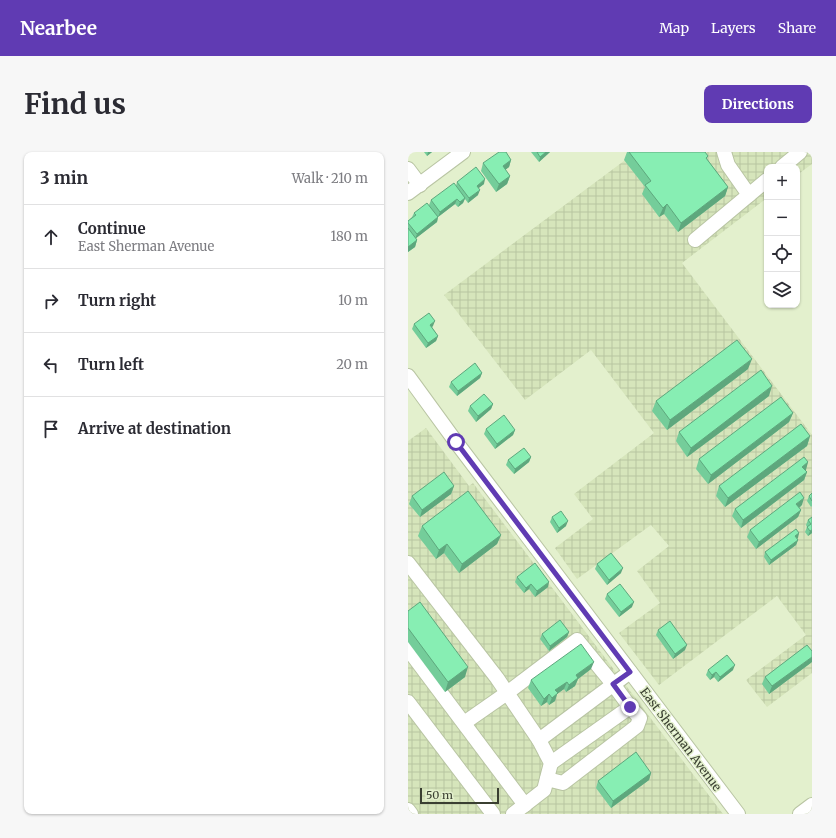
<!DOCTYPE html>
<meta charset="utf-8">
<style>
:root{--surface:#fff;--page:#f7f7f7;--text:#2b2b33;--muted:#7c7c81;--line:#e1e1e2;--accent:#603bb3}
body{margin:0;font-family:Merriweather,serif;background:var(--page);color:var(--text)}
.controls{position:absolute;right:12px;top:12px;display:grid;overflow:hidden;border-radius:8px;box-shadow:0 1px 3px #0004}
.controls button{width:36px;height:36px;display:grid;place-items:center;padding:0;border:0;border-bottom:1px solid var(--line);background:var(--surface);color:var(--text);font:20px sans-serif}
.scale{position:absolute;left:12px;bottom:10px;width:79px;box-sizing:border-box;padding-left:4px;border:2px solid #3a3f31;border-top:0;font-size:11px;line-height:14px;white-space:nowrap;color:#3a3f31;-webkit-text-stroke:3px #e3f0cd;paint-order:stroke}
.stop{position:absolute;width:12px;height:12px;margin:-9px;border:3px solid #603bb3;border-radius:50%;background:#fff}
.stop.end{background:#603bb3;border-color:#fff;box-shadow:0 1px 4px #0008}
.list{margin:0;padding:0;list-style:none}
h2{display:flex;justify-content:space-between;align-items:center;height:52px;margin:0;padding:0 16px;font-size:17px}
h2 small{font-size:13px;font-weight:400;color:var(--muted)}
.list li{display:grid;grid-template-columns:26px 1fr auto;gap:12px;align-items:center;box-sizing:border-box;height:64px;padding:0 16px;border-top:1px solid var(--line)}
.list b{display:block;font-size:15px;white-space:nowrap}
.list p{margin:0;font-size:13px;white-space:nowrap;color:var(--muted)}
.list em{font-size:13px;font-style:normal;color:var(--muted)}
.icon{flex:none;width:22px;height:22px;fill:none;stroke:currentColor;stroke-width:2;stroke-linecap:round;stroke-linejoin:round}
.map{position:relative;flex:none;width:404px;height:662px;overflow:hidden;border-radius:8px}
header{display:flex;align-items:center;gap:24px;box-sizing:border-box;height:56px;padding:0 20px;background:var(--accent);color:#fff}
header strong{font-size:19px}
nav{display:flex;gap:22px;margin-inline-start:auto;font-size:14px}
.intro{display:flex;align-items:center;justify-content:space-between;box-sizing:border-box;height:96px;padding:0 24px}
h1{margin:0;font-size:28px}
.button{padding:10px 18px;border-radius:8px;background:var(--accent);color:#fff;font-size:14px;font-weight:700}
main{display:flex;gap:24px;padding:0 24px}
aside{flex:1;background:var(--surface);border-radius:8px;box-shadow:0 1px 3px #0004}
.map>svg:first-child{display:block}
.industrial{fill:url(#industrial-grid)}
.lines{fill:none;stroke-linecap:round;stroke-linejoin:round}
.minor-casing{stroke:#b9c5a3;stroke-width:16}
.minor{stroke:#fff;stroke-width:14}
.wall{fill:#74cd9a}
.shaded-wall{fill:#5ea77d}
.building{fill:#87eeb3;stroke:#5ea77d}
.route{stroke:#603bb3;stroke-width:5}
.labels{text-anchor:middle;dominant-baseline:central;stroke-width:3;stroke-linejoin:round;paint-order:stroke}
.street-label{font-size:12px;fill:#3a3f31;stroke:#e3f0cd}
</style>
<header>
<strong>Nearbee</strong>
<nav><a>Map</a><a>Layers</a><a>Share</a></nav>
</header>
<div class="intro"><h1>Find us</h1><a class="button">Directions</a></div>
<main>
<aside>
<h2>3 min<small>Walk · 210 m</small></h2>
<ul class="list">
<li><svg class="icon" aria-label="ahead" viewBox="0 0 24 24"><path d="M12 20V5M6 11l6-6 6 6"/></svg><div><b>Continue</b><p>East Sherman Avenue</p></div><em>180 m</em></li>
<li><svg class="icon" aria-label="right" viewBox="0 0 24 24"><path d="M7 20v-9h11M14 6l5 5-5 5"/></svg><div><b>Turn right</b></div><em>10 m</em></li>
<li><svg class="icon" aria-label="left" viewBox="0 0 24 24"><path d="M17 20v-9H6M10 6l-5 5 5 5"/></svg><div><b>Turn left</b></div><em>20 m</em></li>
<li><svg class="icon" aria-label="arrive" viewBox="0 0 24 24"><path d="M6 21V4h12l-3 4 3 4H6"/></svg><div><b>Arrive at destination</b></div></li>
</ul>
</aside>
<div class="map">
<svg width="404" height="662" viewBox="0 0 404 662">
<defs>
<pattern id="industrial-grid" width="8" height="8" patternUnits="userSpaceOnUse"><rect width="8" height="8" fill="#d6e5bb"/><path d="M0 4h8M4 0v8" fill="none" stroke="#b8c6a1"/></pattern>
</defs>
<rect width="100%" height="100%" fill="#e3f0cd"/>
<!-- industrial -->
<g class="industrial">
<path d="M228 0H404V12L389 23V15H359V46L274 111 404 283V521L359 555 338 528 398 483 369 444 251 533 211 481 252 451 229 419 261 394 243 373 169 427 147 396 185 367 166 342 246 281 183 198 117 248 36 143Z"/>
<path d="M18 276 61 334 65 331 315 662H0V289Z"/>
</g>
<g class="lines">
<!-- minor casing -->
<g class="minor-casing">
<g id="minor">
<path d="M316 0 320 13 341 43"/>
<path d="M374 15 392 0"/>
<path d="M0 17 12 33"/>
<path d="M0 41 55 0"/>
<path d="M287 88 359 28"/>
<path d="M0 224 48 290 330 662"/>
<path d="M0 411 89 526 131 588 143 611 136 638 105 662"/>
<path d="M0 497 117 653"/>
<path d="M0 550 85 662"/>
<path d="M56 571 99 541 169 488 205 532 222 555 143 611"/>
<path d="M131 588 222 520"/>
<path d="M139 627 155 631 229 574 232 566 222 555"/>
<path d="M0 658 3 662"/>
<path d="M392 662 404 653"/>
</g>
</g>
<!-- minor -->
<use href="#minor" class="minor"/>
</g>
<!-- wall -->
<g class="wall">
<path d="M16 0H24L19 4Z"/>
<path d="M123 0H142L131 10Z"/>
<path d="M219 0H297L300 4 299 7 320 35 317 44 270 80 256 62 251 65 234 42 237 35 216 8Z"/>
<path d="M103 8 101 15 97 18 102 24 99 32 88 40 73 19 75 11Z"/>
<path d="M49 30 76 32 70 36V43L60 51 57 47 55 51 50 55 47 52 30 65 29 70 8 86 9 88 7 95 0 100V69L4 65 6 61 21 53 23 48 48 34Z"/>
<path d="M6 172 25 174 24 175 30 184 28 189 18 196 4 177Z"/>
<path d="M340 217 259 278 244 259 248 249Z"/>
<path d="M74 221 72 226 49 244 41 235 43 230Z"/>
<path d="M361 244 279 305 268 289 271 280Z"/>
<path d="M85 252 83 257 68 270 60 259 62 254Z"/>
<path d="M385 261 381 270 300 332 288 317 291 307Z"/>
<path d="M78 277 107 278 105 283 87 297 76 282Z"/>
<path d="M402 284 399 294 317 355 308 344 311 334Z"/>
<path d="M123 305 121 310 106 322 98 313 100 308Z"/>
<path d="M400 310 397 318 399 320 396 328 333 376 324 364 327 357Z"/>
<path d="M46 334 43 342 12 365 1 352 4 344Z"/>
<path d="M404 341V354L403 355 399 349 401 344Z"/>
<path d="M394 353 391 356 393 358 390 365 348 397 339 385 342 378Z"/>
<path d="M144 365 158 374 149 381 142 370Z"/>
<path d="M404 365V381L400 384 397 380 399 375 398 373 400 368Z"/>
<path d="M14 374 93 383 89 392 51 421 36 401 28 407 10 384Z"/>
<path d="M391 381 389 386 390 388 388 393 361 413 356 405 357 400Z"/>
<path d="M189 412 213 421 199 433 187 417Z"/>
<path d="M109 425 140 435 127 445 121 437 116 441 107 430Z"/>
<path d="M199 442 224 455 211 465 197 447Z"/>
<path d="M0 459 57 525 37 540 0 490Z"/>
<path d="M250 478 277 498 265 507 248 483Z"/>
<path d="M161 480 159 485 141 499 132 487 134 482Z"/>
<path d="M404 510 361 542 354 532 357 525Z"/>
<path d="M183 517 170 527 167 534 158 540 156 537 149 542 147 549 141 553 139 550 133 554 120 536 123 528Z"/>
<path d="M300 518H325L310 530 306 525 302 528 298 523Z"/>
<path d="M243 621 241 628 203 656 188 636 190 629Z"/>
</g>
<!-- shaded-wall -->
<g class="shaded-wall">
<path d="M20 0H24L19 4Z"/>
<path d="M138 0H142L131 10 132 5Z"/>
<path d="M103 8 101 15 92 22 95 14Z"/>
<path d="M102 24 99 32 88 40 91 32Z"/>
<path d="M77 27 76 32 67 39 69 34Z"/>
<path d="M320 35 317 44 270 80 273 71Z"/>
<path d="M72 38 70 43 60 51 61 46Z"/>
<path d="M57 46 55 51 50 55 52 50Z"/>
<path d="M49 47 47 52 30 65 32 60Z"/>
<path d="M259 52 256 62 251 65 255 56Z"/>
<path d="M30 65 29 70 7 87 9 82Z"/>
<path d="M9 88 7 95 0 100V95Z"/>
<path d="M27 169 25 174 20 178 22 173Z"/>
<path d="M30 184 28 189 18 196 20 191Z"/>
<path d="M344 207 340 217 259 278 262 268Z"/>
<path d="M74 221 72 226 49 244 50 239Z"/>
<path d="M364 234 361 244 279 305 283 296Z"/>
<path d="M85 252 83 257 68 270 70 264Z"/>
<path d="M385 261 381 270 300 332 303 323Z"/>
<path d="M107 278 105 283 87 297 89 292Z"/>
<path d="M402 284 399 294 317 355 320 346Z"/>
<path d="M123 305 121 310 106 322 107 317Z"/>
<path d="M400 310 398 318 392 322 394 315Z"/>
<path d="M399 320 396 328 333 376 335 368Z"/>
<path d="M46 334 43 342 12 365 14 358Z"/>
<path d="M396 346 394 353 386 360 388 352Z"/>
<path d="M393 358 390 365 348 397 351 390Z"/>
<path d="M160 369 158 374 149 381 151 376Z"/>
<path d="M404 378V381L400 384 402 379Z"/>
<path d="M391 381 390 386 386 389 387 384Z"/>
<path d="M93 383 89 392 51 421 54 412Z"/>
<path d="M390 388 388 393 361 413 363 408Z"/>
<path d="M39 392 36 401 28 407 31 398Z"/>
<path d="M215 416 213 421 199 433 201 428Z"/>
<path d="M141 430 140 435 127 445 129 439Z"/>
<path d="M123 432 121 437 116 441 118 436Z"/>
<path d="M226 450 224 455 211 465 213 460Z"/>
<path d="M161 480 159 485 141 499 142 494Z"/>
<path d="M279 493 277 498 265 507 267 502Z"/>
<path d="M404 505V510L361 542 364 534Z"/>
<path d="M186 510 183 517 170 527 167 534 158 540 161 533 168 523Z"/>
<path d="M327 513 325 518 310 530 312 525Z"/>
<path d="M60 515 57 525 37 540 40 530Z"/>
<path d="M308 520 306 525 302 528 304 523Z"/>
<path d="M159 530 156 537 149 542 147 549 141 553 147 538Z"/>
<path d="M141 542 139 550 133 554 136 547Z"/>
<path d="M243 621 241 628 203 656 205 649Z"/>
</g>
<!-- building -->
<g class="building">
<path d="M91 0H98L103 8 95 14 102 24 91 32 75 11Z"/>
<path d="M129 0H138L132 5Z"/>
<path d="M221 0H297L300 4 298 6 320 35 273 71 259 52 255 56 237 33 243 29Z"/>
<path d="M68 15 77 27 69 34 72 38 61 46 49 30Z"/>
<path d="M46 31 57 46 52 50 49 47 32 60 23 48Z"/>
<path d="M19 51 30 65 9 82 0 71V69L8 63 6 61Z"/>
<path d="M0 76 9 88 0 95Z"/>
<path d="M21 161 27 169 22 173 30 184 20 191 6 172Z"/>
<path d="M329 188 344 207 262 268 248 249Z"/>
<path d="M67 211 74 221 50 239 43 230Z"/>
<path d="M353 218 364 234 283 296 271 280Z"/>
<path d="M76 242 85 252 70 264 62 254Z"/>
<path d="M373 245 385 261 303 323 291 307Z"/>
<path d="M96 263 107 278 89 292 78 277Z"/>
<path d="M393 272 402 284 320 346 311 334Z"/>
<path d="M116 296 123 305 107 317 100 308Z"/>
<path d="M396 305 400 310 394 315 399 320 335 368 327 357Z"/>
<path d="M36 320 46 334 14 358 4 344Z"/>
<path d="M60 339 93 383 54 412 39 392 31 398 14 374Z"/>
<path d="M392 340 396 346 388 352 393 358 351 390 342 378Z"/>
<path d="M404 341V349L401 344Z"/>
<path d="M153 359 160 369 151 376 144 365Z"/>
<path d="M404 365V378L402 379 399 375 403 372 400 368Z"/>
<path d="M388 377 391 381 387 384 390 388 363 408 357 400Z"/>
<path d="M203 401 215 416 201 428 189 412Z"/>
<path d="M127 411 141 430 129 439 123 432 118 436 109 425Z"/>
<path d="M212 432 226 450 213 460 199 442Z"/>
<path d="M12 450 60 515 40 530 0 476V459Z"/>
<path d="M152 468 161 480 142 494 134 482Z"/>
<path d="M262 469 279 493 267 502 250 478Z"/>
<path d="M173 492 186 510 168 523 170 526 161 533 159 530 147 538 150 541 144 546 141 542 136 547 123 528Z"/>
<path d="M399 493 404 499V505L364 534 357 525Z"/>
<path d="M319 503 327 513 312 525 308 520 304 523 300 518Z"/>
<path d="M228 600 243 621 205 649 190 629Z"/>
</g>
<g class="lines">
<!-- route -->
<path class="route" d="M48 290 222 520 205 532 222 555"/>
</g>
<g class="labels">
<!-- street labels -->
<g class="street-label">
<text transform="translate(273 587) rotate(53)">East Sherman Avenue</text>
</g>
</g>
</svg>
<div class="controls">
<button>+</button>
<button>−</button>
<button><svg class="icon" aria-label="locate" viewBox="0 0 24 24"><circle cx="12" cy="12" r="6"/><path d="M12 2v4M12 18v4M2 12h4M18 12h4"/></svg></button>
<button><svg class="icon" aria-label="layers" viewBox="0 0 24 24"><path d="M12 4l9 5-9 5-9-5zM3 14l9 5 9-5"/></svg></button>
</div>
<div class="scale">50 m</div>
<div class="stop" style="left:48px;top:290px"></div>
<div class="stop end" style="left:222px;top:555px"></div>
</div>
</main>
